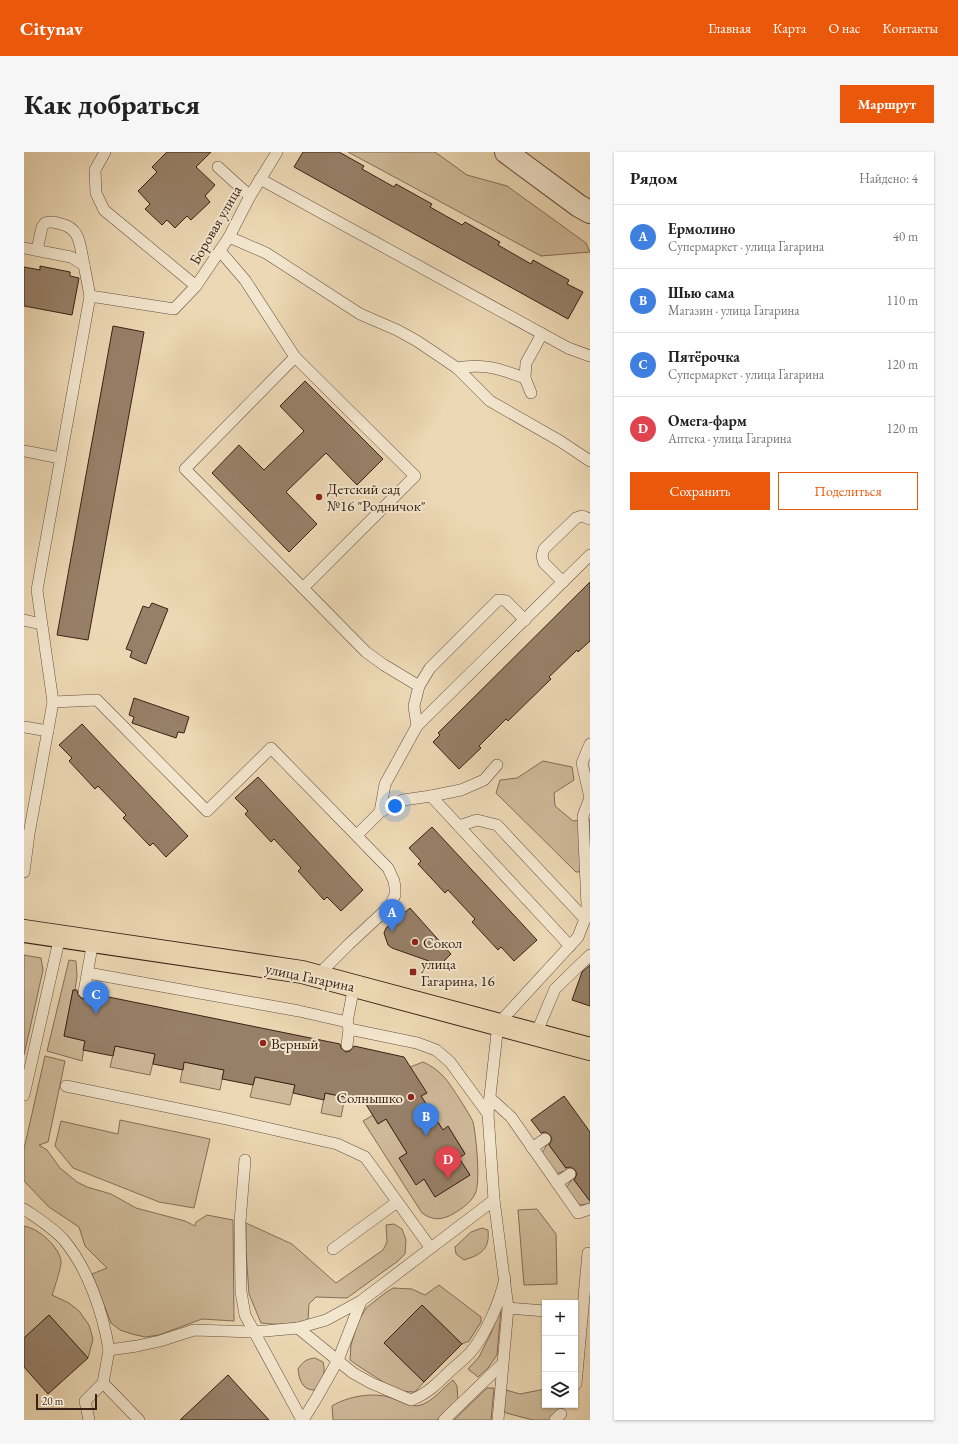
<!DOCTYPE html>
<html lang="ru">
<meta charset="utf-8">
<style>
:root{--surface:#fff;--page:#f6f6f6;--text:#222;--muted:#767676;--line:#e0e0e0;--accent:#ea580c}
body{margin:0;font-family:"EB Garamond",serif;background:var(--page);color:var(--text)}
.controls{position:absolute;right:12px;bottom:12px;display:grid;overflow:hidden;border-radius:0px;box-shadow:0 1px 3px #0004}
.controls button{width:36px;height:36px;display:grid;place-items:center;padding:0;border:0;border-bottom:1px solid var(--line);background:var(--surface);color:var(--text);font:20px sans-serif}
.scale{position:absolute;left:12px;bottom:10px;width:61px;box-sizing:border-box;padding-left:4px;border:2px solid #3a2116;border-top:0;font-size:11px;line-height:14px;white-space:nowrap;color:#3a2116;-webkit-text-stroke:3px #f3e6ce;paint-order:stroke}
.you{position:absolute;left:371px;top:654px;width:14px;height:14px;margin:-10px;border:3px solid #fff;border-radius:50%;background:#1a73e8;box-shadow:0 0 0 6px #1a73e833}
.badge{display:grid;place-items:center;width:26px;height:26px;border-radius:50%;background:var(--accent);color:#fff;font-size:13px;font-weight:700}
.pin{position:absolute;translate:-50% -33px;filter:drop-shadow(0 1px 2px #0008)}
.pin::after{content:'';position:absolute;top:21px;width:14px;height:12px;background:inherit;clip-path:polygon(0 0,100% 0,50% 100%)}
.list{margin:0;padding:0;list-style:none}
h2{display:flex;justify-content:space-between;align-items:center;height:52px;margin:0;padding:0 16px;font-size:17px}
h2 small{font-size:13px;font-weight:400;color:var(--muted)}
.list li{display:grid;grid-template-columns:26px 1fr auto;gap:12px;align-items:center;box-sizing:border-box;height:64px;padding:0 16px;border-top:1px solid var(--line)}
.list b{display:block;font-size:15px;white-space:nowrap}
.list p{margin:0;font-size:13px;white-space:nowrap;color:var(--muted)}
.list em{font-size:13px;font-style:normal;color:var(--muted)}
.actions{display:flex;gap:8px;padding:12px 16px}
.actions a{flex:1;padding:9px 0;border:1px solid var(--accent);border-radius:0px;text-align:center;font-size:14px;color:var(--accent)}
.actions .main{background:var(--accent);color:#fff}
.icon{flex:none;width:22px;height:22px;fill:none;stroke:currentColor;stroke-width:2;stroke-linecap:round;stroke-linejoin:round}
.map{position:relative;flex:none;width:566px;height:1268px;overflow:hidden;border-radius:0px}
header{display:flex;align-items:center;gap:24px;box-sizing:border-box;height:56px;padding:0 20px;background:var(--accent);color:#fff}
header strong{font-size:19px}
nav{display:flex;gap:22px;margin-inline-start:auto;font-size:14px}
.intro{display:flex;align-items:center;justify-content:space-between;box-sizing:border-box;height:96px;padding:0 24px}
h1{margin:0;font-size:28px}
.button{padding:10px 18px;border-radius:0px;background:var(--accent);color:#fff;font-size:14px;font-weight:700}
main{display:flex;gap:24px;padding:0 24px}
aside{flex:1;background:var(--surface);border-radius:0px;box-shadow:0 1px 3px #0004}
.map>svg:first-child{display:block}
.green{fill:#ceb999;stroke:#846d58}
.building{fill:#978068;stroke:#3a2116}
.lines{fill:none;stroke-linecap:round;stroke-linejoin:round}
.service-casing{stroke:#664f3e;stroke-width:12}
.minor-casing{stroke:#664f3e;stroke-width:24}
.primary-casing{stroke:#3a2116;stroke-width:24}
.service{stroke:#f3e6ce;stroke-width:11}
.minor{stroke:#f3e6ce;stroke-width:22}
.primary{stroke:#ecd8b4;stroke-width:22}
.poi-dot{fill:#8f2418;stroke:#f3e6ce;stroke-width:1.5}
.labels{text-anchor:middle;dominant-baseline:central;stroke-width:4;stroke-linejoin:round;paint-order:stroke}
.street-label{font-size:15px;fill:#3a2116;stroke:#f3e6ce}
.poi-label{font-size:15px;fill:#3a2116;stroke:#f3e6ce;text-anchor:start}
</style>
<header>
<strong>Citynav</strong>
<nav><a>Главная</a><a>Карта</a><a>О нас</a><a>Контакты</a></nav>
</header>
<div class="intro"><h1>Как добраться</h1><a class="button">Маршрут</a></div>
<main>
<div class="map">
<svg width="566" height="1268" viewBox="0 0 566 1268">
<rect width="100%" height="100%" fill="#ecd8b4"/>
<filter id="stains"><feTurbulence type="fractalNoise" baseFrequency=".005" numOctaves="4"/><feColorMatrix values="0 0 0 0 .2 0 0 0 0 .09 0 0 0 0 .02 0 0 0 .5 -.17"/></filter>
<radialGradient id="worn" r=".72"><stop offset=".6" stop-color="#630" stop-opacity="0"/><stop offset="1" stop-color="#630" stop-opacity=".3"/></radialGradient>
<!-- green -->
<g class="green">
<path d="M324 0H411L443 23 483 34 562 91 566 100 517 104Z"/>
<path d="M519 609 548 615 550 628 530 641 531 654 549 669 566 667V719L552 720 472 641 476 628 493 626Z"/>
<path d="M0 803 17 806 19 818 0 903Z"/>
<path d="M45 808 52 809 53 824 51 838H49L40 884 61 889 58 909 23 899Z"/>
<path d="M91 894 131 902 126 923 86 915Z"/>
<path d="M21 904 41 909 24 990 15 993 23 998 36 1016 53 1030 63 1035 87 1042 112 1056 161 1069 171 1074 172 1070 183 1063 209 1068 210 1169 178 1167 135 1183 121 1185 108 1182 96 1178 87 1171 68 1122 83 1116 61 1094 55 1075 25 1055 0 1029V997Z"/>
<path d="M160 910 200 918 196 938 156 930Z"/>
<path d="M399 910C406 913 414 918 419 924 424 928 447 964 449 970 452 982 457 1032 451 1042 447 1051 437 1057 429 1062 418 1068 409 1069 398 1061L339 969 349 963 354 972 362 967 383 1001 375 1006 392 1032 400 1027 411 1045 446 1023 435 1006 441 1001 424 975 419 978 397 944 402 941 386 915Z"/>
<path d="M231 925 271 933 266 953 226 945Z"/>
<path d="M301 941 321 945 317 965 297 961Z"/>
<path d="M96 968 186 987 170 1056 135 1050 49 1016 31 994 37 969 94 982Z"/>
<path d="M524 991 543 1018 532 1022 518 1001Z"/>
<path d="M549 1026 566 1049V1052L554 1053 542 1036Z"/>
<path d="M513 1057 532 1082 533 1132 500 1133 494 1058Z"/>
<path d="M222 1071 268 1092 312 1131 359 1098 363 1090 362 1073 370 1072 378 1077 382 1088 381 1102 374 1109 323 1146 292 1145 285 1152 284 1168C266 1173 255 1173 237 1171L225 1142 222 1099Z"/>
<path d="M0 1074C14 1076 36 1095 37 1110 38 1112 30 1138 28 1143L45 1151 55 1159 65 1173 69 1187 64 1206 25 1163 0 1186Z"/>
<path d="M458 1076 464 1078C466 1097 457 1103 440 1108L432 1102 431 1095 447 1080Z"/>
<path d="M415 1133 457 1165V1170L445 1189 438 1192 398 1153 360 1191 400 1230 391 1240C372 1240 365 1234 350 1224 342 1219 334 1214 326 1208L327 1193 334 1170 342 1156 361 1141 369 1136 388 1137 401 1143Z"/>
<path d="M477 1156 473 1203 464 1216 454 1225 444 1217 455 1205 467 1181Z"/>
<path d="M291 1206 299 1210C302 1221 299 1230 290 1238 278 1238 275 1227 274 1217 279 1209 283 1207 291 1206Z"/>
<path d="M429 1228 433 1234 434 1248 413 1268H309L308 1254C324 1244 352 1239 370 1247 379 1250 387 1256 397 1253 409 1249 419 1236 429 1228Z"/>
<path d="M463 1236H470L467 1268H430Z"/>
<path d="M521 1237V1253H542L527 1268H509L482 1261 479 1255 482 1238 496 1242Z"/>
</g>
<!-- building -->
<g class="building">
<path d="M143 0H187L172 15 191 33 181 44 186 50 167 68 163 64 151 76 143 68 138 73 121 57 126 52 114 39 133 20 128 15Z"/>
<path d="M279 0H315L340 14 338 17 370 35 372 32 408 52 406 55 438 73 441 70 476 90 474 93 507 112 509 108 545 128 543 132 559 140 544 167 270 15Z"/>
<path d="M16 114 46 120V124L55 126 48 163 0 154V115L16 118Z"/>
<path d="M89 174 120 180 64 488 33 483Z"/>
<path d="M281 229 359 307 333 333 302 301 262 340 293 372 265 400 188 321 215 293 240 318 280 279 256 254Z"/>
<path d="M566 430V489L554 500 553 498 525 525 527 527 484 569 482 567 455 594 457 596 435 617 409 590 416 583 414 581Z"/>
<path d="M128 451 144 457 122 512 106 505 108 499 102 497 119 454 125 456Z"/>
<path d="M110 546 165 565 160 581 154 580 152 586 108 571 110 565 105 563Z"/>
<path d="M58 572 164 684 142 705 129 691 126 694 99 666 102 663 74 634 71 637 45 609 48 606 35 593Z"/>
<path d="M234 625 339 738 317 759 303 745 300 748 274 719 277 716 250 687 247 690 221 662 224 659 211 646Z"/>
<path d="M408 675 513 788 490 809 477 795 474 798 448 770 451 767 424 738 421 741 394 712 397 709 385 696Z"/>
<path d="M386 756 427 802 416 813 368 796 364 793 360 781 362 776Z"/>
<path d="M566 813V854L548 848 558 820Z"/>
<path d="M49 838H53L54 843 58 847 63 846 67 841 70 842 316 892 317 896 322 900 326 899 330 894 380 905 403 941 397 944 419 978 424 974 441 1002 435 1006 446 1023 411 1045 400 1027 392 1033 375 1006 383 1001 362 967 354 972 340 949 301 941 300 948 269 941 271 933 231 925 229 933 198 927 200 918 160 910 159 918 129 912 131 902 91 894 89 904 59 898 61 889 40 884Z"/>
<path d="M540 944 566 980V1049L550 1028 553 1022 551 1018 546 1015 542 1016 525 993 528 987 526 983 521 980 517 981 507 968Z"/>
<path d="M398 1153 438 1192 400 1230 360 1191Z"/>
<path d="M25 1163 64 1206 24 1242 0 1215V1186Z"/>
<path d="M204 1223 245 1268H156Z"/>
</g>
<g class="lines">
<!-- service casing -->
<g class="service-casing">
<g id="service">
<path d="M81 0 71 18 72 41 80 58 172 134"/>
<path d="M194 15 226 44"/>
<path d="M236 27 544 196 566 204"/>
<path d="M205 85 242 101 336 162 373 178 393 189 433 216 466 249 536 289 566 309"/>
<path d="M0 96 47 105 60 113 66 144 13 438 29 550"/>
<path d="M13 98 18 75 21 71C27 69 31 70 37 72 57 76 56 95 60 113"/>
<path d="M196 99 221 128 271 205 391 324 279 436 161 317 271 205"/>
<path d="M66 144 150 157 172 134 205 85 226 44 253 0"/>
<path d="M433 216C460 211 476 217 501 226"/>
<path d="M507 241 501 226 502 211 518 182"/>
<path d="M0 299 36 306"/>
<path d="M539 430 520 411 518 404 520 397 552 366 558 364 566 367"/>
<path d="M279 436 342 500 360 513 395 534"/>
<path d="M0 468 17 472"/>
<path d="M393 574 390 554 395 534 406 516 474 448H478L482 449 501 468"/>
<path d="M0 575 24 579"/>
<path d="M407 644 437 638 460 628 473 613"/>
<path d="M356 660 361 632 393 574 566 403"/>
<path d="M435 674 453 668 473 673 561 767"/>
<path d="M333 683 356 660 379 648 407 644 546 794"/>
<path d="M0 720 5 682 29 550 73 548 183 659 247 596 364 716 370 729 371 736V743L366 754 325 792 293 824"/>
<path d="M64 821 275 859 323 870"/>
<path d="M60 840 69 789"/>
<path d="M325 877 393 891 412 898 426 910 464 962"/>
<path d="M512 882 531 837 566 803"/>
<path d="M323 893 325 877 323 870 330 834"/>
<path d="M42 934 203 967 313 992 341 1005 406 1095"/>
<path d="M0 943 36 784"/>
<path d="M466 946 487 965 554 1061 566 1057"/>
<path d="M508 996 521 987"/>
<path d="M221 1008 216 1070 217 1140 221 1163 278 1268"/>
<path d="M533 1031 546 1022"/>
<path d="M470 1048 484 1156 474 1268"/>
<path d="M0 1057C13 1066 28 1075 39 1087 64 1116 79 1161 85 1198L113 1194 136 1189 170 1178 230 1180 274 1176 302 1168 337 1149 470 1048 464 962 474 872 554 785 561 767 563 754 559 664 566 646 558 611 566 592"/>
<path d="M309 1097 373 1050"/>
<path d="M484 1156 521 1159"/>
<path d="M274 1176 329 1221 347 1231 387 1248C403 1242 414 1231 426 1219 433 1213 440 1207 446 1201 462 1182 476 1150 481 1126"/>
<path d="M79 1231 115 1268"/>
<path d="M552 1232 564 1101"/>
<path d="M65 1268 61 1249 79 1231 85 1198"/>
<path d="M279 1268 292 1247 314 1208 337 1149"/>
<path d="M420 1268 478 1212"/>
<path d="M531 1268 537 1262"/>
</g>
</g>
<!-- minor casing -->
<g class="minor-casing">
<path id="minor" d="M482 0 555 54 566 60"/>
</g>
<!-- primary casing -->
<g class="primary-casing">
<path id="primary" d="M0 779 278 820 566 897"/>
</g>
<!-- service -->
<use href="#service" class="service"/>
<!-- minor -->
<use href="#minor" class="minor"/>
<!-- primary -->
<use href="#primary" class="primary"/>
</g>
<!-- markers -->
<g class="poi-dot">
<circle cx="295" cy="345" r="4"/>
<circle cx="391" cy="790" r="4"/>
<rect x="385" y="816" width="8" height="8" rx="2"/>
<circle cx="239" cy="891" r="4"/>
<circle cx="387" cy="945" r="4"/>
</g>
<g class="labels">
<!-- street labels -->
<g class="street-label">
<text transform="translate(191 73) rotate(-60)">Боровая улица</text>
<text transform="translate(286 825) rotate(12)">улица Гагарина</text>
</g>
<!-- poi labels -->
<g class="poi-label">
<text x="303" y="336">Детский сад<tspan x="303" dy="17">№16 "Родничок"</tspan></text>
<text x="399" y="790">Сокол</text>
<text x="397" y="811">улица<tspan x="397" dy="17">Гагарина, 16</tspan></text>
<text x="247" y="891">Верный</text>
<text x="379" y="945" text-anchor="end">Солнышко</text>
</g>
</g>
<rect width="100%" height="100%" filter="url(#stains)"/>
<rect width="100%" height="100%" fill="url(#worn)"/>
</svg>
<div class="controls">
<button>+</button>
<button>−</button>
<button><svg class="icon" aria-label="layers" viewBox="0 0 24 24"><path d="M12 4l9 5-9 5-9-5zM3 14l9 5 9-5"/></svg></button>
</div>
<div class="scale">20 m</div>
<div class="you"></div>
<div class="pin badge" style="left:368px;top:780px;background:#3f7fe0">A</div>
<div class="pin badge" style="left:402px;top:984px;background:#3f7fe0">B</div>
<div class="pin badge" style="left:72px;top:862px;background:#3f7fe0">C</div>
<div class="pin badge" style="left:424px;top:1027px;background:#e0444e">D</div>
</div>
<aside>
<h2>Рядом<small>Найдено: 4</small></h2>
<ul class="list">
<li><span class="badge" style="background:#3f7fe0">A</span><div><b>Ермолино</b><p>Супермаркет · улица Гагарина</p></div><em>40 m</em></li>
<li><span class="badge" style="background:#3f7fe0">B</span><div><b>Шью сама</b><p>Магазин · улица Гагарина</p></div><em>110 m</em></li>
<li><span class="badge" style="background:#3f7fe0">C</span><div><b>Пятёрочка</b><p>Супермаркет · улица Гагарина</p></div><em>120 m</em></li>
<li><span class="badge" style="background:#e0444e">D</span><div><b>Омега-фарм</b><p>Аптека · улица Гагарина</p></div><em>120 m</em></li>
</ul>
<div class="actions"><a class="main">Сохранить</a><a>Поделиться</a></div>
</aside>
</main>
